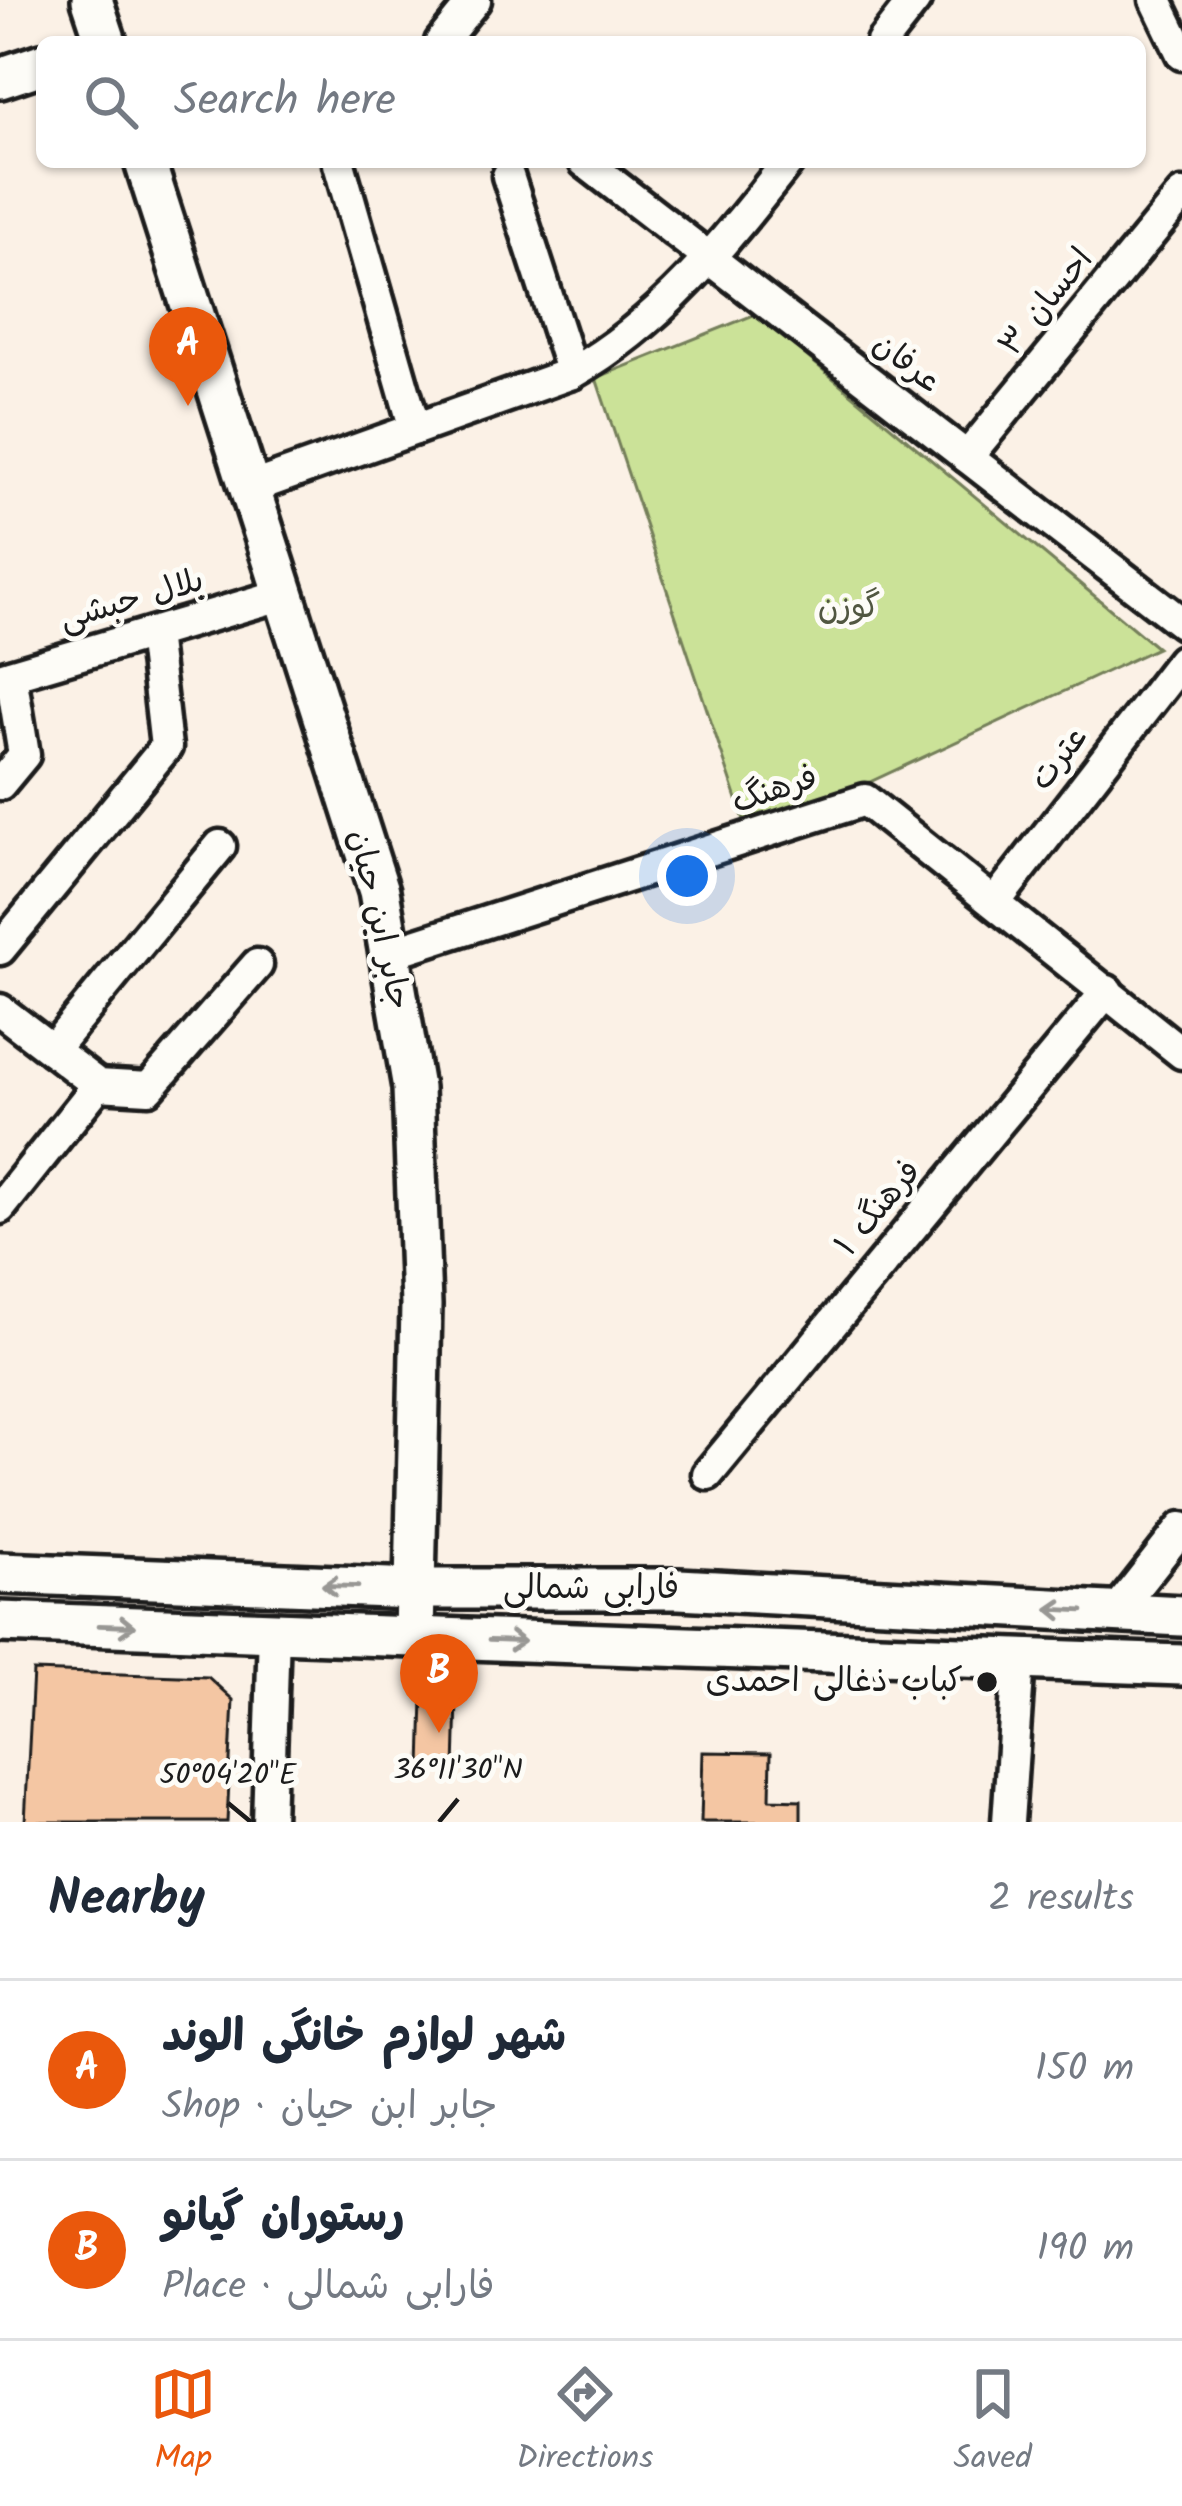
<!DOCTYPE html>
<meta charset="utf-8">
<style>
:root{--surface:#fff;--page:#f2f2f3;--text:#1f2937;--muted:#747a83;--line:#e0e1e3;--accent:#ea580c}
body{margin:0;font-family:Kalam,"Playpen Sans Arabic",sans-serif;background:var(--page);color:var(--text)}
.you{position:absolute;left:687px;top:876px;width:42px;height:42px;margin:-30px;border:9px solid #fff;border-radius:50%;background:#1a73e8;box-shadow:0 0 0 18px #1a73e833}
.badge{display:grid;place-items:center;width:78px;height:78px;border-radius:50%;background:var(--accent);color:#fff;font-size:39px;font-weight:700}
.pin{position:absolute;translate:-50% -99px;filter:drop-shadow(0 3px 6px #0008)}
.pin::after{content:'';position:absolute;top:63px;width:42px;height:36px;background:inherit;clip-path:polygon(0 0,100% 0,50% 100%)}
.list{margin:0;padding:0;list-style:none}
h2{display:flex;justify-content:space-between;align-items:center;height:156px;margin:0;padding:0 48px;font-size:51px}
h2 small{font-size:39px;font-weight:400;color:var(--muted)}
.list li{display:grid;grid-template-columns:78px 1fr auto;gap:36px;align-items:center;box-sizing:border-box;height:180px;padding:0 48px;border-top:3px solid var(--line)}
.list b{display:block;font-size:45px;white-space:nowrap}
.list p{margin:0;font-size:39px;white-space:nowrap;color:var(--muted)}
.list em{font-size:39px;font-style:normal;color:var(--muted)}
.icon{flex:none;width:66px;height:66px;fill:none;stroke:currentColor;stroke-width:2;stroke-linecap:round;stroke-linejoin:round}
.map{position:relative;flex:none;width:1182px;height:1822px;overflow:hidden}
.search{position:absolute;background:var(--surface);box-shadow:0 3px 9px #0004;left:36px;right:36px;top:36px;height:132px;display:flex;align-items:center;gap:30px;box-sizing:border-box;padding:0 42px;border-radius:18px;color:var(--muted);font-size:45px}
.sheet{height:516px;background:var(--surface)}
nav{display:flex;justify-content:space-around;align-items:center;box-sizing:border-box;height:168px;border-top:3px solid var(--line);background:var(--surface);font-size:33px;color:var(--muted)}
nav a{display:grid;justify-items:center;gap:6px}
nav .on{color:var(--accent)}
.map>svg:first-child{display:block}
.green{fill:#cbe298;stroke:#747f5a;stroke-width:3}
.building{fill:#f4c6a3;stroke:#1c1c1c;stroke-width:3}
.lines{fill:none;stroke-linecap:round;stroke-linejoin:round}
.minor-casing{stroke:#1c1c1c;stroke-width:39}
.tertiary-casing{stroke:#1c1c1c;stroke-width:48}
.minor{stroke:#fdfcf7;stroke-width:30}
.tertiary{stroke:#fdfcf7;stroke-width:39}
.oneway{stroke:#989794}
.ticks{fill:none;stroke:#1c1c1c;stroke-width:4.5}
.poi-dot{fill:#1c1c1c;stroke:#fdfcf7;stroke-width:4.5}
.labels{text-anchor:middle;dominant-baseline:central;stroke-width:10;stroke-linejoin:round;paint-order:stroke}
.street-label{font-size:33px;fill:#1c1c1c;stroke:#fdfcf7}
.park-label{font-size:33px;fill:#515741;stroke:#fdfcf7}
.poi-label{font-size:33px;fill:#1c1c1c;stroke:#fdfcf7;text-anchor:end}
.ticks-label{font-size:30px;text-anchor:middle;fill:#1c1c1c;stroke:#fdfcf7;stroke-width:10;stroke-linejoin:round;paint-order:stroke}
</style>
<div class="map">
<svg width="1182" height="1822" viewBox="0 0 1182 1822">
<rect width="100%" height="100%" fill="#fbf1e6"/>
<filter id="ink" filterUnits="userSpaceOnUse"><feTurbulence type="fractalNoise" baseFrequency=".00833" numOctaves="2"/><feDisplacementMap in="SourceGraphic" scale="24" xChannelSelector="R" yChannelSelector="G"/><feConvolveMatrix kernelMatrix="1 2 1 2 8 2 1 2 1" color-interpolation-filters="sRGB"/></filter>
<g filter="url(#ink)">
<!-- green -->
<path class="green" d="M756 314 1157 648 750 838 596 378Z"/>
<!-- building -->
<g class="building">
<path d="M33 1671 208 1677 233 1700 227 1822H25Z"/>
<path d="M423 1697 457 1698 455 1769 421 1768Z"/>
<path d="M703 1752 771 1753 770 1799 801 1800V1822H701Z"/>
</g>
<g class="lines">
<!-- minor casing -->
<g class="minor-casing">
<g id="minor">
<path d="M1156 0 1182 54"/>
<path d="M441 42 475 0"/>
<path d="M882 42 915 0"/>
<path d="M585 162 1182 623"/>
<path d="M339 164 415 429"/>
<path d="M508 176 572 373"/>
<path d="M967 457 1182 195"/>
<path d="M250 488 572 373C662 322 724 243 788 162"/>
<path d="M0 678 284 594"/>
<path d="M0 784 24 755 11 675"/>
<path d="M995 902 1182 661"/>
<path d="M0 949 166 747 153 633"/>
<path d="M390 953 865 800 1182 1053"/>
<path d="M0 1010 98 1085 0 1208"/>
<path d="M52 1050 220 846"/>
<path d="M98 1085 149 1088 257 965"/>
<path d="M708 1474 1107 991"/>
<path d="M1115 1613 1182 1528"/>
<path d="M268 1822 274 1631"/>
<path d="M1008 1822 1019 1660"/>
</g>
</g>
<!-- tertiary casing -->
<g class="tertiary-casing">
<g id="tertiary">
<path d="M92 0 106 42"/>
<path d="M0 78 42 64"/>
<path d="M145 162 379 891 413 1088 421 1305 414 1637"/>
<path d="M0 1573 415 1589H679L1182 1616"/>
<path d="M0 1622 1182 1665"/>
</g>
</g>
<!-- minor -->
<use href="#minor" class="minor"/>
<!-- tertiary -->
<use href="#tertiary" class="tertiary"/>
</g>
<!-- one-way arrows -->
<defs><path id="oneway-shaft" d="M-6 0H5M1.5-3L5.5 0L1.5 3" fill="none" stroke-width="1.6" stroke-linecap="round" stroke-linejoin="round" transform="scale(3)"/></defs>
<g class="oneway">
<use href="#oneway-shaft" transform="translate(340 1586) rotate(-178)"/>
<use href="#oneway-shaft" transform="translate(1065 1610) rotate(-177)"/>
<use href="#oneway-shaft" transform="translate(117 1626) rotate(2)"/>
<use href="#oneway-shaft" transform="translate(507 1641) rotate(2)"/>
</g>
</g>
<!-- ticks -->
<path class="ticks" d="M228 1803 251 1822M439 1822 458 1799"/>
<!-- markers -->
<circle class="poi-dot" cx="987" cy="1682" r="12"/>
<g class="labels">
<!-- street labels -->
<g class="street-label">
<text transform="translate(1047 303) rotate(-51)">احسان ۳</text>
<text transform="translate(906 364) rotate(38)">عرفان</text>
<text transform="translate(132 601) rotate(-16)">بلال حبشی</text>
<text transform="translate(1060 759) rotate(-52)">عترت</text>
<text transform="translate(775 791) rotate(-18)">فرهنگ</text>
<text transform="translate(378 920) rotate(77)">جابر ابن حیان</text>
<text transform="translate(879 1209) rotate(-50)">فرهنگ ۱</text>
<text x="591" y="1589">فارابی شمالی</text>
</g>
<!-- park labels -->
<g class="park-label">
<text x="849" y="608">گوزن</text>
</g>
<!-- poi labels -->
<g class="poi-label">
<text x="963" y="1682">کباب ذغالی احمدی</text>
</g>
</g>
<g class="ticks-label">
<text x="458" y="1779">36°11'30"N</text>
<text x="228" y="1784">50°04'20"E</text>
</g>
</svg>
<div class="you"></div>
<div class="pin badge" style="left:188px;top:406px">A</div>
<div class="pin badge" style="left:439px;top:1733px">B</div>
<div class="search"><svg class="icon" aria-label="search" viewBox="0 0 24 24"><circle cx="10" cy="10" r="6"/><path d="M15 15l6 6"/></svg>Search here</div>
</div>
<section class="sheet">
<h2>Nearby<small>2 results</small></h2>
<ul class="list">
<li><span class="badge">A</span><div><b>شهر لوازم خانگی الوند</b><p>Shop · جابر ابن حیان</p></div><em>150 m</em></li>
<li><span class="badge">B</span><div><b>رستوران گیانو</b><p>Place · فارابی شمالی</p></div><em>190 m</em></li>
</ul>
</section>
<nav>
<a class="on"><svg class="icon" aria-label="map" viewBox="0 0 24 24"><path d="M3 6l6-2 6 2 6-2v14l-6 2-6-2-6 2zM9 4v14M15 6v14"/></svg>Map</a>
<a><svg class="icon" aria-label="directions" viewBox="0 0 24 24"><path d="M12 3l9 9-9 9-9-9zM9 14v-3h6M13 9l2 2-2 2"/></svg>Directions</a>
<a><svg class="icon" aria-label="saved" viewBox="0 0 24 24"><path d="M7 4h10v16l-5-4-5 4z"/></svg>Saved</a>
</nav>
